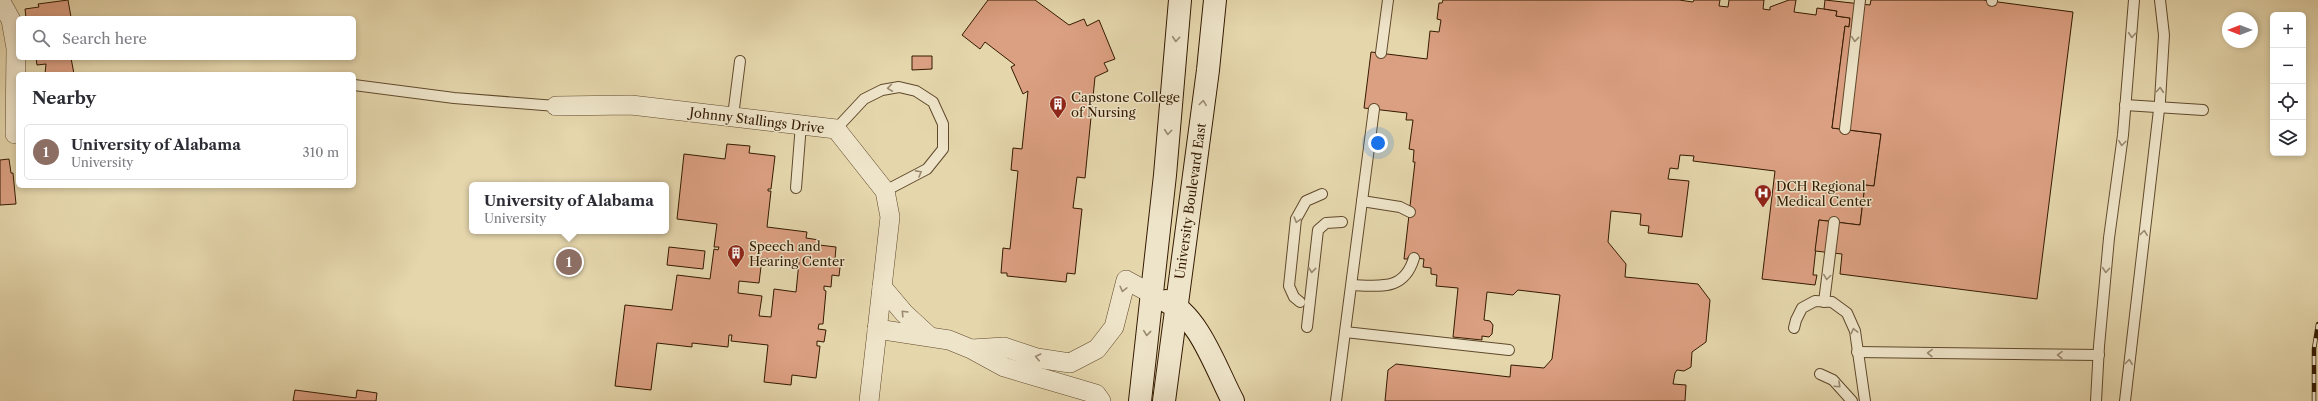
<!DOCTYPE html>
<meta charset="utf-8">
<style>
:root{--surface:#fff;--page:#f7f7f7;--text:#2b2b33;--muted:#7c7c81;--line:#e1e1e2;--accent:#7c3aed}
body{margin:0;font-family:"Libre Caslon Text",serif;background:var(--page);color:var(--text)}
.controls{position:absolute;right:12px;top:12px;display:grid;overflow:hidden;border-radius:6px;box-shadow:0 2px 6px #0003}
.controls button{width:36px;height:36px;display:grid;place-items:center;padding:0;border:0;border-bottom:1px solid var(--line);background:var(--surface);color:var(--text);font:20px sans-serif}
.compass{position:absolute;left:2222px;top:12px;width:36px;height:36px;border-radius:50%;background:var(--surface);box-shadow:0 2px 6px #0003;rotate:270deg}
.you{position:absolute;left:1378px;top:143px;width:14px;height:14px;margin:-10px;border:3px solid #fff;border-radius:50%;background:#1a73e8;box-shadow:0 0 0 6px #1a73e833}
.badge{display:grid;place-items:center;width:26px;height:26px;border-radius:50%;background:var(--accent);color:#fff;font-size:13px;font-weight:700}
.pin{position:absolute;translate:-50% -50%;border:2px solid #fff;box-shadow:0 1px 4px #0006}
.popup{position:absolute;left:469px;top:182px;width:200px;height:52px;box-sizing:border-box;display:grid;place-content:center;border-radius:6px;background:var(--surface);filter:drop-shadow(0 1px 3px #0005);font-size:13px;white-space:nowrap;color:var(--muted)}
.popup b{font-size:15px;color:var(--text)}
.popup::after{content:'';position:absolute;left:50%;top:100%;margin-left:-8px;border:8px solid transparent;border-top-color:var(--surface)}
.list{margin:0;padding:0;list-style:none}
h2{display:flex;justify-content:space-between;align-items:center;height:52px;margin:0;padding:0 16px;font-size:17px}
h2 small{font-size:13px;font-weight:400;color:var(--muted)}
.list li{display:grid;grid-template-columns:26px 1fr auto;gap:12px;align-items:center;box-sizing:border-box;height:56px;margin:0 8px 8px;padding:0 8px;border:1px solid var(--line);border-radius:6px}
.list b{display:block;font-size:15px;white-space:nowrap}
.list p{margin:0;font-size:13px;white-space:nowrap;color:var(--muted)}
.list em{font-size:13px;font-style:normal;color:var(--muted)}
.icon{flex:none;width:22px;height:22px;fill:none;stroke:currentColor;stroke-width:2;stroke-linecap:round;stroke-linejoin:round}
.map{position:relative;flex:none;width:2318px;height:401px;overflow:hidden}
.search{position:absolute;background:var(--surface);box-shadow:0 2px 6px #0003;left:16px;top:16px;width:340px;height:44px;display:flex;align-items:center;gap:10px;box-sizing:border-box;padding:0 14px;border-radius:6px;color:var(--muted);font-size:15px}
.panel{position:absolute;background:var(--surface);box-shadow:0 2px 6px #0003;left:16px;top:72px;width:340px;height:116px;border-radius:6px}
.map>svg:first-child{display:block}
.building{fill:#db9f81;stroke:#341a00;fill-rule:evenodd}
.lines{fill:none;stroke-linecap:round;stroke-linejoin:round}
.lane-casing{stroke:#60492b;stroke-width:12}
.street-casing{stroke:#60492b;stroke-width:20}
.secondary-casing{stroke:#341a00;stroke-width:24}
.lane{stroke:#eee4c9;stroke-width:10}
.street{stroke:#eee4c9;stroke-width:19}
.secondary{stroke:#eee4c9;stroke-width:22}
.rail-casing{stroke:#341a00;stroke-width:4.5}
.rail{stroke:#eee4c9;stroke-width:3;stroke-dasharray:9;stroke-linecap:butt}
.oneway{stroke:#9a896f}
.labels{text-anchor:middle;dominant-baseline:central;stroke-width:3;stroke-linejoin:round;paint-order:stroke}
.poi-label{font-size:13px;fill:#341a00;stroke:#eee4c9;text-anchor:start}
.street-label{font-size:13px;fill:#341a00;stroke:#eee4c9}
</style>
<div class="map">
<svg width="2318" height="401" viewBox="0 0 2318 401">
<rect width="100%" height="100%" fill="#e5d6ac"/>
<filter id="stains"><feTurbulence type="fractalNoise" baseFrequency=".005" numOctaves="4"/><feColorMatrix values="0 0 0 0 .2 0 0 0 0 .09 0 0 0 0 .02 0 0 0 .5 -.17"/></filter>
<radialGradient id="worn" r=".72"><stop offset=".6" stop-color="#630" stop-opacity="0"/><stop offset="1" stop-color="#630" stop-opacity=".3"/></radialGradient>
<!-- building -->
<g class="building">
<path d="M68 0 71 17 69 18H26L25 9 39 7 38 4Z"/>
<path d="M988 0H1035L1069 25 1084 19 1087 26 1099 20 1115 59 1104 63 1108 71 1095 77 1085 178 1077 177 1073 208 1082 209 1075 274 1067 273 1066 282 1007 276V273H1001L1003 248 1010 249 1018 171 1011 170 1013 148 1022 149 1028 91 1023 94 1011 67 1015 65 985 42 980 49 962 35Z"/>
<path d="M1443 0H1679L1693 2 1694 0H1720L1719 6 1728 7 1729 0H1764L1763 9 1770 10V7L1789 0H1796L1794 12 1816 15 1817 8 1837 11 1836 16 1850 18 1849 27 1845 26 1832 128 1881 134 1874 186 1865 185 1860 225 1819 220 1813 275H1817L1815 285 1762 279 1775 171 1693 161 1694 156 1680 155 1678 169 1670 168 1668 179 1689 181 1682 237 1648 233 1649 226 1640 225 1641 214 1611 211 1608 242 1626 264 1625 277 1698 284 1710 300 1706 342 1692 352 1691 367 1684 371 1677 370 1675 373 1673 384 1686 385 1685 401H1385L1388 370 1396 364 1510 377 1511 365 1544 368 1552 359 1560 295 1518 290 1513 295 1487 292 1484 320 1490 321 1493 325 1492 334 1489 337 1482 336V340L1453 337 1458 288 1436 286 1437 275 1431 274V268L1423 267 1424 259 1408 257V259H1404L1415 162H1413L1414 150 1409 149 1413 120H1406L1407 113 1364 108 1371 52 1427 59 1430 31 1439 32 1441 20 1437 19 1439 3H1442Z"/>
<path d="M1825 0 1870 5 1871 0H1983L2073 12 2037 299 1840 274 1842 254 1815 251 1819 220 1860 225 1865 185 1874 186 1881 134 1832 128 1845 26 1849 27 1850 18 1836 16 1837 11 1824 9Z"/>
<path d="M912 56H932V69L912 70Z"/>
<path d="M36 58H71L74 74H45L46 64 37 65Z"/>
<path d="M727 144 750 146 749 153 775 156 771 189H768V191H771L767 227 807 232 806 238 819 240V245L836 247 835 259H841L839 276 832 275 831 287 824 286V290L826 291 823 324H819L818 329 826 330 824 342 817 341V346H820L816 378 792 375 791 385 764 382 768 345 731 341 732 335H729L728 347 692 343V347L657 343 651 390 615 386 625 305 672 310 677 275 710 279 714 249 718 250 719 247H714L717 224 677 219 684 154 725 159ZM762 258 799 262 796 292 774 289 771 317 759 316 762 296 738 293 739 281 759 283Z"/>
<path d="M9 159 11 173H13L16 204 0 205V160Z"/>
<path d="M669 247 705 251 703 269 667 265Z"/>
<path d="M295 390 356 398 357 390 377 393 376 401H293Z"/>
</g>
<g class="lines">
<!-- lane casing -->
<g class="lane-casing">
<g id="lane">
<path d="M1992 1V0"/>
<path d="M1381 53 1388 0"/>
<path d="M354 85 454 98 556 106"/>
<path d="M2125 105 2203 110"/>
<path d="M733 116 740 61"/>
<path d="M836 129 864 99 882 90 899 87 916 91 933 102 943 124V149L927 169 885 191"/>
<path d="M1845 129 1860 0"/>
<path d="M796 188 801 124"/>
<path d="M1362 201 1400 207 1410 212"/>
<path d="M1352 285C1381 286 1404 291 1414 258"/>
<path d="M1300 302 1294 297 1289 286 1296 219 1306 201 1322 194"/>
<path d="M1824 302 1834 222"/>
<path d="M1307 327 1318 230 1326 223 1342 222"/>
<path d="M1794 328 1796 320 1802 308 1815 301 1832 302 1847 313 1855 331 1865 401"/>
<path d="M1345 332 1509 350"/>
<path d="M1857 352 2099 355"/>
<path d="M1820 374 1833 380 1852 401"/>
<path d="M1336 401 1374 109"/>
<path d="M2096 401 2099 346 2109 238 2123 135 2134 0"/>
<path d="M2125 401 2160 101 2164 35 2160 0"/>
</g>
</g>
<!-- street casing -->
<g class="street-casing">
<g id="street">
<path d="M0 0 11 20 16 48 15 134"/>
<path d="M556 106 631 105 836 129 885 191 890 217 869 401"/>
<path d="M882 287 904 313 929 336"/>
<path d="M877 329 949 340 971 349 1004 367 1096 394 1101 401"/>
<path d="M972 349 1004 347 1037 358 1070 363 1097 349 1114 327 1126 280 1152 294"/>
</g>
</g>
<!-- secondary casing -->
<g class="secondary-casing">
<g id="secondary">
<path d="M1166 301C1199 316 1216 369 1233 401"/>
<path d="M1140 401 1165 175 1180 0"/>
<path d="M1164 401 1208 70 1215 0"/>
</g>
</g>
<!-- lane -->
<use href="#lane" class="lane"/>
<!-- street -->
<use href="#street" class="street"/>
<!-- secondary -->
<use href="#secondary" class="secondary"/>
<!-- rail casing -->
<g class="rail-casing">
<path id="rail" d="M2314 401V349L2318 324"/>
</g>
<!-- rail -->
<use href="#rail" class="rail"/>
</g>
<!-- one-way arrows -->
<defs><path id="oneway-chevron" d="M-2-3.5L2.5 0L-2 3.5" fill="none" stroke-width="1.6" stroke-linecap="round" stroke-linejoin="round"/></defs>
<g class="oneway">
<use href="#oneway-chevron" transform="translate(2132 35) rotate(95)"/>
<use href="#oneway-chevron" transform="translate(1176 39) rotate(95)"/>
<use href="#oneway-chevron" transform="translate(1855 39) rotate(96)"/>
<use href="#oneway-chevron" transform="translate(890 88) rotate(172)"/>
<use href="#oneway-chevron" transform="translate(2160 90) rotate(-86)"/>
<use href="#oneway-chevron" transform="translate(1203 103) rotate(-82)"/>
<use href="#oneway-chevron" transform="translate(1168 132) rotate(95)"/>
<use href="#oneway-chevron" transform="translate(2122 143) rotate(97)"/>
<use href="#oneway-chevron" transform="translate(919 173) rotate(-29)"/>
<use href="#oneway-chevron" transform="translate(1297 220) rotate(106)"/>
<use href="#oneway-chevron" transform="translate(2144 233) rotate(-83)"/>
<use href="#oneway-chevron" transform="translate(1312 270) rotate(96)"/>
<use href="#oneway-chevron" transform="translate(2106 270) rotate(95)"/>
<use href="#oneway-chevron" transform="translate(1827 277) rotate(98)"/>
<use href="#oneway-chevron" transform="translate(1123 289) rotate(104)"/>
<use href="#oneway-chevron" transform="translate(904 313) rotate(-134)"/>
<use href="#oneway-chevron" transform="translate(1854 331) rotate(-104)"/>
<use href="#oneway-chevron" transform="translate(1147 333) rotate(96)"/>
<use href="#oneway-chevron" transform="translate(1930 353) rotate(-179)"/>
<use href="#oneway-chevron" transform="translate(2060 355) rotate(-179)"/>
<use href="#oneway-chevron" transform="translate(1038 357) rotate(-167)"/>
<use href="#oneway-chevron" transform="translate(2129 362) rotate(-83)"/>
<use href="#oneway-chevron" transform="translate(1838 385) rotate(43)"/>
</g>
<!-- icons -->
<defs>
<g id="building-pin" transform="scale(0.9)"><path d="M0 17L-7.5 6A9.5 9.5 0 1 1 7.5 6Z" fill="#8f2418" stroke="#eee4c9"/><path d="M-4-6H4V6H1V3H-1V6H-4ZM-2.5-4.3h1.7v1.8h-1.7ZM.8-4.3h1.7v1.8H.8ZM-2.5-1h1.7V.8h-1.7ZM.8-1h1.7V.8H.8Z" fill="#fff"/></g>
<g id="hospital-pin" transform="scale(0.9)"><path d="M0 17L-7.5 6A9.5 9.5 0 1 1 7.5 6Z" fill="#8f2418" stroke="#eee4c9"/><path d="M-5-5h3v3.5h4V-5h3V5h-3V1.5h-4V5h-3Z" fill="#fff"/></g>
</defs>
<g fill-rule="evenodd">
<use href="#building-pin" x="1058" y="104"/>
<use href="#hospital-pin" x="1763" y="193"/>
<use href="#building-pin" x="736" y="253"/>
</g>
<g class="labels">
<!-- poi labels -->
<g class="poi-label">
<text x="1071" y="97">Capstone College<tspan x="1071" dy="15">of Nursing</tspan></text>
<text x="1776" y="186">DCH Regional<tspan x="1776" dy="15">Medical Center</tspan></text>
<text x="749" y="246">Speech and<tspan x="749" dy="15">Hearing Center</tspan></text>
</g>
<!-- street labels -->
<g class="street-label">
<text transform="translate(757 120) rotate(7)">Johnny Stallings Drive</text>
<text transform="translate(1190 201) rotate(-82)">University Boulevard East</text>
</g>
</g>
<rect width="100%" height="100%" filter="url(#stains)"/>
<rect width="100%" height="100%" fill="url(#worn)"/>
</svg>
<div class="controls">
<button>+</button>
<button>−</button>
<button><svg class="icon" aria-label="locate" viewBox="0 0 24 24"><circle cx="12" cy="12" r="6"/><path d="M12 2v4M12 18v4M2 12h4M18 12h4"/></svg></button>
<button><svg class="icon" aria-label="layers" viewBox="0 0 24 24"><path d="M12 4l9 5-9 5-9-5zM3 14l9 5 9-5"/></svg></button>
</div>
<svg class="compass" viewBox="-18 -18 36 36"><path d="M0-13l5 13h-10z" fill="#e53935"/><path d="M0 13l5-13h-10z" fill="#7c7c81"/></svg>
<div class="you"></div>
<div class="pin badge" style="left:569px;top:262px;background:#8d6e63">1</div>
<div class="popup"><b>University of Alabama</b>University</div>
<div class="search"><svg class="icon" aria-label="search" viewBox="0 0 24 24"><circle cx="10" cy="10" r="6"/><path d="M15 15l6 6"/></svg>Search here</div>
<section class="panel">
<h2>Nearby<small></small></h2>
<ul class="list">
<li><span class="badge" style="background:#8d6e63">1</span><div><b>University of Alabama</b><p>University</p></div><em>310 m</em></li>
</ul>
</section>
</div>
